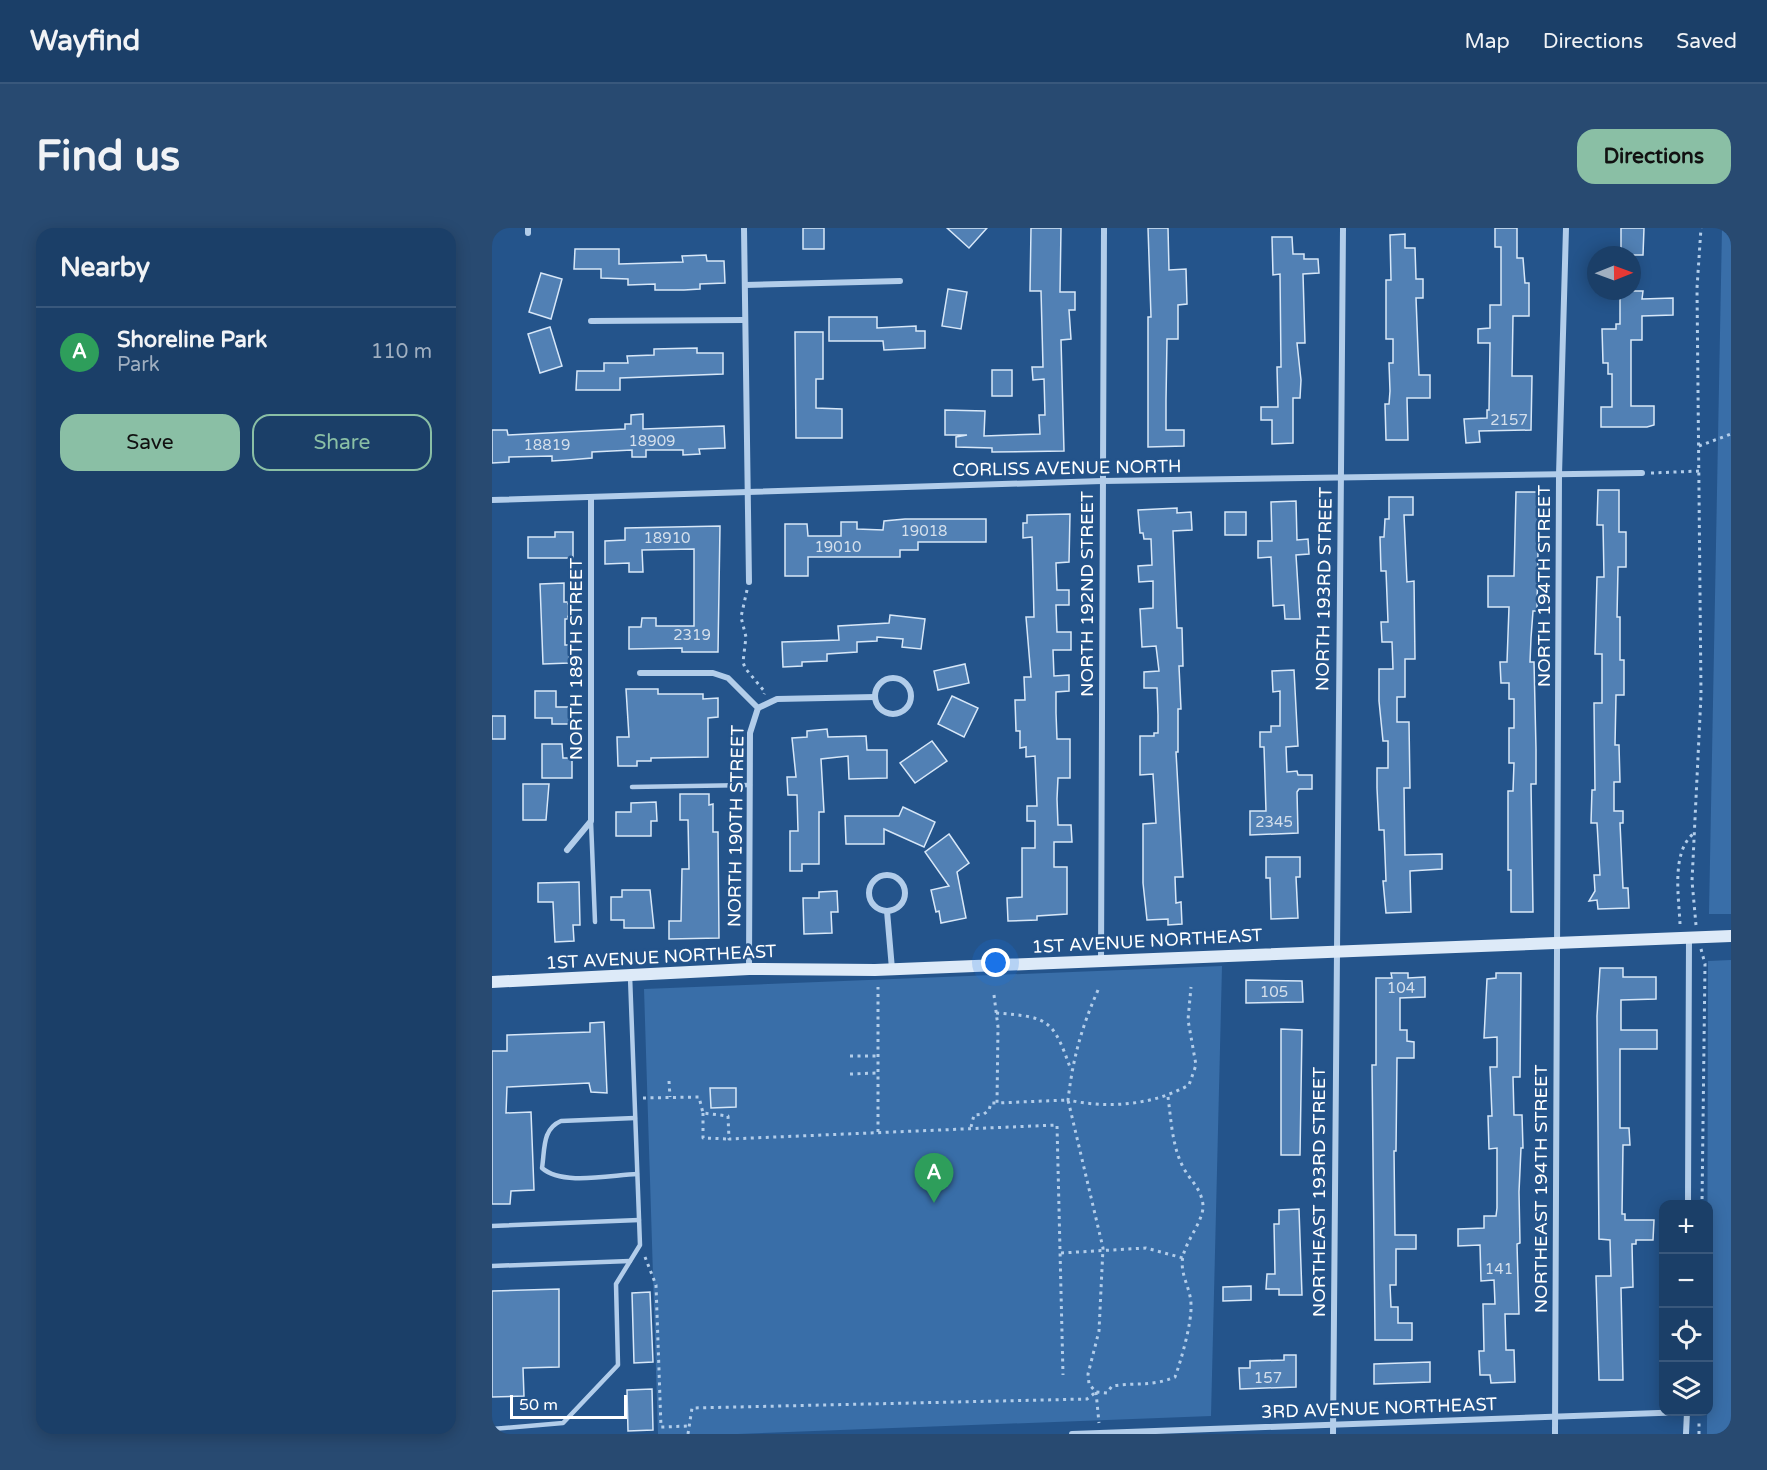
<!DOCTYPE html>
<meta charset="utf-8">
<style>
:root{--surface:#1b3f68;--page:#284a71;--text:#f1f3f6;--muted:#a0afc0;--line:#39587c;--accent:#8abfa5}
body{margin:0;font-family:"Varela Round",sans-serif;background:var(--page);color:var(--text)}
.controls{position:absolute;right:18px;bottom:18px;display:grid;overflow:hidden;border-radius:12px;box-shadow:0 3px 15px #0003}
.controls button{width:54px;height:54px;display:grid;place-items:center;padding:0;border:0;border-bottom:2px solid var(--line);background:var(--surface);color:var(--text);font:30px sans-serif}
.compass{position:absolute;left:1095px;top:18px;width:54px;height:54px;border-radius:50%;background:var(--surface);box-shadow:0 3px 15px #0003;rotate:89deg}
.scale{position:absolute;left:18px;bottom:15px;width:117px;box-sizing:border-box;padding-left:6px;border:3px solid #fff;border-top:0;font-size:16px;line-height:21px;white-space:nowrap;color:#fff;-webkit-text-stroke:4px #24548b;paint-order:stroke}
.you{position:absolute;left:504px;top:735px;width:21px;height:21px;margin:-15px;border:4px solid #fff;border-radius:50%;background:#1a73e8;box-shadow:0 0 0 9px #1a73e833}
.badge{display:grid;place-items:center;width:39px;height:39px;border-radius:50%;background:var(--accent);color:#fff;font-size:20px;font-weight:700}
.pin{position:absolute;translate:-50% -50px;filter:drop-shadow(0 2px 3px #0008)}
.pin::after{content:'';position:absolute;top:32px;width:21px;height:18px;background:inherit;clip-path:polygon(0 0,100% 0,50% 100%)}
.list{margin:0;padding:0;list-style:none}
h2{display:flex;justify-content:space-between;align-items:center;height:78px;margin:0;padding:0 24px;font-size:26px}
h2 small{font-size:20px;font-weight:400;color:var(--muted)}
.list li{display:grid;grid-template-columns:39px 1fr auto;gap:18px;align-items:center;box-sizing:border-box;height:90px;padding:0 24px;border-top:2px solid var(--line)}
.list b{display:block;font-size:22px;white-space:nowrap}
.list p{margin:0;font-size:20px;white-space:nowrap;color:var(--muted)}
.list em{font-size:20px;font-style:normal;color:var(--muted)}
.actions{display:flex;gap:12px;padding:18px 24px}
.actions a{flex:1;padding:14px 0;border:2px solid var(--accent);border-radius:18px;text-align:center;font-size:21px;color:var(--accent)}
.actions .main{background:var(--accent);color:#111}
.icon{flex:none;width:33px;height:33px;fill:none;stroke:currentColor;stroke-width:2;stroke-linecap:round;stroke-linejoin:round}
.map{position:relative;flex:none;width:1239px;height:1206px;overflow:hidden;border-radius:18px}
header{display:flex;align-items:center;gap:36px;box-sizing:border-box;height:84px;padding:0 30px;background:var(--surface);border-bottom:2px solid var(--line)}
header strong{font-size:28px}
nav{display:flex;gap:33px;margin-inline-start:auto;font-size:21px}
.intro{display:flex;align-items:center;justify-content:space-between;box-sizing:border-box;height:144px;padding:0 36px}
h1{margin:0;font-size:42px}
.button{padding:15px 27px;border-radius:18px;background:var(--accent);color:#111;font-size:21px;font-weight:700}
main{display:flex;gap:36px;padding:0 36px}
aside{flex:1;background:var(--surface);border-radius:18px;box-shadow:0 3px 15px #0003}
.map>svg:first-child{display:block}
.green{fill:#396ea8}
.building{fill:#5180b4;stroke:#d7e7f8;stroke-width:1.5}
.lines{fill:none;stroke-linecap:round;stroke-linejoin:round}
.path{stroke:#b2cdea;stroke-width:3;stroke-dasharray:3 4.5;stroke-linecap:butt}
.lane{stroke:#b2cdea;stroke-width:4.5}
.street{stroke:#b2cdea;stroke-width:6}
.secondary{stroke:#ddeaf8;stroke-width:12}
.labels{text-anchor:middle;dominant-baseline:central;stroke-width:5;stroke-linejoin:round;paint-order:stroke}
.number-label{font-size:15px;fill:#d4dfec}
.street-label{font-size:18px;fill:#fff;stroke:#24548b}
</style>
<header>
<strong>Wayfind</strong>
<nav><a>Map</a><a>Directions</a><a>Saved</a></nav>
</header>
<div class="intro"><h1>Find us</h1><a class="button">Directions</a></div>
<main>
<aside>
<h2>Nearby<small></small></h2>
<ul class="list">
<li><span class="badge" style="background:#2e9e5b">A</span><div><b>Shoreline Park</b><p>Park</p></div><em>110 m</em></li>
</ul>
<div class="actions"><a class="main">Save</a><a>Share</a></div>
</aside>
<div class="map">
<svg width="1239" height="1206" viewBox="0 0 1239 1206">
<rect width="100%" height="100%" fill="#24548b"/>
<!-- green -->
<g class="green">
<path d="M1230 0H1239V686H1217Z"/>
<path d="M1239 732V1206H1215L1216 733Z"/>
<path d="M730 738 719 1188 246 1206H166L152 761Z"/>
</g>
<!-- building -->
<g class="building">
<rect x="311" y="0" width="21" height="21"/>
<path d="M455 0H495L477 20Z"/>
<path d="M539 0H569L568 64H583V82H577L579 111 569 112 572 223 500 224V220L464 219V209L475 207H453V182L493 183 492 208 548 206 547 187H553L552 151 541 152 540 139H551L549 63H538Z"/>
<path d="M656 0H676L677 42 694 41 695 76 686 77V111H675L674 172V202H692V218L656 219V89H659Z"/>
<path d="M1003 0H1025V30H1031L1033 55H1037V88H1021L1020 148H1040L1039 202 987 203 988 214 974 215 972 191 995 190V182H997L998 115H986V101L998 100V77H1009V19H1003Z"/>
<path d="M1129 0H1152L1151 27H1129Z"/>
<path d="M913 6V20H923L924 51H931V70H924L927 147H938V170H915L916 212H894L893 176H897L898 163 897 135H901V111H894V52H899L898 7Z"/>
<path d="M780 9H800L801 26H812V31H826L827 45 811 46 813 115H805L809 152 808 170H801V215L780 216V192H769V179H786L785 139H789L788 46 781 47Z"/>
<path d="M83 21H127V36L191 34 190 28 214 27 215 33H232L233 55 208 56V61L192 62H163V56L136 57V51L109 50V41H82Z"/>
<path d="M49 45 70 51 59 91 37 84Z"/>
<path d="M456 61 475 64 469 101 450 98Z"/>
<path d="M1128 63H1151L1150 71 1181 70V87L1150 88V112H1139V178H1162V197L1155 199H1109V179H1120V146H1116V135H1111L1110 101H1124V96H1128Z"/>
<path d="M337 89H385V100L424 98V103H433V120L392 122 391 113H337Z"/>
<path d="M58 99 70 138 48 145 36 106Z"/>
<path d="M303 104H331V151H324V180L350 181V210H304Z"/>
<path d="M205 120V125H231V146L128 150V162H84L85 143H112V135H136L135 128 162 127V121Z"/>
<rect x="500" y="142" width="20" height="26"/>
<path d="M151 186V201L232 198 233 220 207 221 208 226 191 227V222H154V229H140V222L100 224V230L76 232 60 233V228L17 229V234L0 235V202H15L16 207 133 201V196H139V187Z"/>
<path d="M1106 262H1127V304H1134V339H1126L1125 389H1128V432H1132V467H1124L1123 517H1127L1128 554H1122V583H1131V595H1128L1131 660H1136L1137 680 1106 681 1105 672 1097 673 1103 663 1102 647H1108L1105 595H1099L1100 562H1103L1102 475H1110V426H1103L1105 349H1112L1111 297H1105Z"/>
<path d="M1024 264H1047L1045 383H1041L1039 410 1038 434H1042L1044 521V556H1039L1041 684H1019V642H1016V563H1021L1022 535H1017V500H1022V471H1017V455H1009L1008 434H1015L1017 379H996V348H1022Z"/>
<path d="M897 269H921V287H912L915 354 922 353 923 431H913V469H905V494H917L918 560H912L913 627 950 626V641L918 643 919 684 894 685 891 653H894L892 602H887L885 560V540H896V513H891L887 473V441H901L900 414H890L889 394H896L894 343H889L888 309H892L893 291H897Z"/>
<path d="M804 273 805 312 816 311 817 326 804 327 808 391H793L792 377 781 378 779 329 766 330V313H780L779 274Z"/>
<path d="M685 280V285L699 284 700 302 681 303 685 400H690L691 438H687L689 481H686V524H684L691 649H683L684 675 689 674 690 696 676 697V691L655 692 651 655V596L664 595 661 546 648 547V508H662V505H666V487L665 460H652V444L667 443 664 418 650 419 648 381 661 380V353L647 354 646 338 660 337 659 311H652L651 305H648L646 282Z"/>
<rect x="733" y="284" width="21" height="23"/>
<path d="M578 286 577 334 564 335 565 362H577V377H564L565 404H579V422H561L562 448 577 447V463L564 464V485L565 511H578V550H566L565 571 566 597H579L580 614H562V639H575V686L545 688V692L516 693 515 670 530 669V620H543V593H535V578H545L543 528 534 529V519L528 520V503H524L523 472H533L532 449H539L534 389H542L540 309 531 310V295H535V287Z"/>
<path d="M413 291H494V314H426V322H408V329H316V348H293V296H315L316 308H349V294H365V301L391 302 392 293Z"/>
<path d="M228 298 226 424H190V420L137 421V399H149L150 390H164V398H202V321L150 322 151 344H137V335L113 336V313L133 312V300Z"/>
<path d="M63 304H81V330H36V309H63Z"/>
<path d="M72 355V374H76V391H73V417H77V435L51 436 48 356Z"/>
<path d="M398 387 433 391 429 421 410 419 411 411 385 409V413L365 414V424L335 426V433L310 434V438L291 439 290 414 347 412 346 398 397 395Z"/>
<path d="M473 436 477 455 446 462 442 443Z"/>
<path d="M802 442 806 518 794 519 795 544 805 543 806 547H820V561H807L805 564 806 605 758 607V583H774L772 519H768V504H779V498H788V463L781 464 780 443Z"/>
<path d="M134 461H166V466H211V471L226 470V489L216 490V529L159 530V533H145V538H126L125 509H137Z"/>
<path d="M43 463H64V479H77L78 496H60V490H43Z"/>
<path d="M460 468 486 480 472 509 446 496Z"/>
<rect x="0" y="488" width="13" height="23"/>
<path d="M335 501 336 509 374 508 375 522H395V550L357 551 356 528 329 531 332 584H327V636H310V643H298V603H306L305 567H296L295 549H304L300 510 315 509V503Z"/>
<path d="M440 513 455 533 423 555 408 535Z"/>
<path d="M50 516H70L71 530H80V550H50Z"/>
<path d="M31 556H57L54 592H31Z"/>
<path d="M188 566H217V577L221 576V604H226L227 710 177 711V693H189L190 641H197L196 592H188Z"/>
<path d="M164 574 165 593H159V608H124V584H139V575Z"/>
<path d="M411 579 443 594 432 619 392 601V616H354L353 588H407Z"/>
<path d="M457 606 477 635 465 644 474 690 449 695 447 683 444 684 439 662 457 658 433 624Z"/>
<path d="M774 629H808V649H804L806 690 779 691 778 650H774Z"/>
<path d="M87 654 88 697H81L82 713 63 714 61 674H46V655Z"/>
<path d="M130 662H158L162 700H132V692H119V669H130Z"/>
<path d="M345 663 346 684H339L340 705 312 706 311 670H327V664Z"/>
<path d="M1108 740H1131V749H1164V771L1129 772V802H1165V821H1128V900H1137L1138 917H1131L1130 986H1133V992H1162L1161 1012H1144V1016H1140L1141 1059 1129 1060 1131 1152H1107L1104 1048H1119L1118 1012 1107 1011 1105 788Z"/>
<path d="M899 745H916V750L933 749V769L908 770V802H915V813L922 814V830H905L904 923H902L903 1007H924V1021H904V1057H898L899 1079H906V1095H920V1112H883V1106L880 837H884V750H900Z"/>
<path d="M1004 745H1029L1028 849H1021L1022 887H1030L1031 920H1029L1027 964 1028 1015 1025 1016 1027 1086H1013L1014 1122H1022L1023 1154 999 1155 998 1147H988L987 1123H992L991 1076H1003L1002 1052 989 1053 988 1017 966 1018V1001L992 1000V988H1004L1005 980V920L997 921 996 888H1000L998 839H1005V809L992 810 995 751 1004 750Z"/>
<path d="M754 752 810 753 811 774 754 775Z"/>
<path d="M112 794 115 865 99 864 97 855 15 859 14 885 39 884 42 962 19 963 18 976H0V823H15V807L98 804V795Z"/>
<path d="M789 801 810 802 808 927H789Z"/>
<path d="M218 860H244V879L219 880Z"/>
<path d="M807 981 810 1067H787V1061H774L775 1046H783L782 996H787V982Z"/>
<path d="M759 1058V1072L731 1073V1059Z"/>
<path d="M67 1061V1139L31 1140 32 1168 0 1169V1063Z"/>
<path d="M158 1064 161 1134 142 1135 140 1065Z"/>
<path d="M792 1127H804V1159L748 1161 747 1140H758V1133L792 1132Z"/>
<path d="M938 1134V1154L882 1156V1136Z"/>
<path d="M160 1161 161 1202 136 1203 135 1162Z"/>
</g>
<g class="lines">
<!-- path -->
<g class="path">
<path d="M1207 218 1239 206"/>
<path d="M1159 245 1208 243"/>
<path d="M255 362 249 389 254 409 251 434 253 440 273 464 272 466"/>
<path d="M1188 696C1187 670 1179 625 1201 606"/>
<path d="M1204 697 1200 653 1209 467 1205 60 1209 0"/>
<path d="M1209 721 1213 736 1210 976"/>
<path d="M606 762C589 801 581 830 576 872 617 881 661 877 697 857L704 837 696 792 699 759"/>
<path d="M502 767 506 799 505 875 576 872 611 1020 607 1103 596 1146 597 1156 604 1164 615 1165 620 1158C645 1154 659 1159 683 1149 689 1133 700 1094 699 1077 699 1060 687 1046 691 1028 695 1011 712 992 711 977 709 959 697 952 690 937 680 916 679 891 676 869"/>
<path d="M504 785C557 789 561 791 579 842"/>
<path d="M358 828H386"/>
<path d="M358 846 386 845"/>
<path d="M177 853 178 869"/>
<path d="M151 870 207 869 211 885 236 888 237 911 565 897 571 1147"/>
<path d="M211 885V910L237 911"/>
<path d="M479 899 482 887 492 886 497 882 499 875H505"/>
<path d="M386 904V759"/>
<path d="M569 1025 654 1020 691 1030"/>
<path d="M153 1029 164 1057 169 1199 198 1198"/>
<path d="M604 1164 607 1195"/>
<path d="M196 1206 200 1180 595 1171 604 1164"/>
<path d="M1207 1206V1191"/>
</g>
<!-- lane -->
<g class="lane">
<path d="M140 559 258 557"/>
<path d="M99 593 103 694"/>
<path d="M143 890 69 893C50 901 53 921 50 940 70 958 119 947 145 946"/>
<path d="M0 998 147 992"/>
<path d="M0 1038 138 1033"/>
<path d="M0 1201 71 1195 126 1137 124 1056 148 1017 138 748"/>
</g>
<!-- street -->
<g class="street">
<path d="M36 0V5"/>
<path d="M252 0 257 354"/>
<path d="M253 57 408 53"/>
<path d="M99 93 252 92"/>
<path d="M0 272 610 253 1150 245"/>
<path d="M148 445H221L236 450 266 480 258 505 257 741"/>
<circle cx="401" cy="468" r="18"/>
<path d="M266 480 285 471 383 469"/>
<path d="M75 622 99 593V270"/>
<circle cx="395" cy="665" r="18"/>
<path d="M395 683 400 741"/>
<path d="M609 733 612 0"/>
<path d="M1196 976 1197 710"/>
<path d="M580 1206 1195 1184"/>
<path d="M841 1206 851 0"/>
<path d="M1063 1206 1067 247 1074 0"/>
<path d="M1194 1206 1195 1184"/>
</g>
<!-- secondary -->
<path class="secondary" d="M0 754 257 741 383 742 1239 708"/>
</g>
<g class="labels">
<!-- number labels -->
<g class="number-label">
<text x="1017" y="192">2157</text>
<text x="160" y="213">18909</text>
<text x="55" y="217">18819</text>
<text x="432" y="303">19018</text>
<text x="175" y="310">18910</text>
<text x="346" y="319">19010</text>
<text x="200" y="407">2319</text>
<text x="782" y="594">2345</text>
<text x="909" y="760">104</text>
<text x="782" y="764">105</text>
<text x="1007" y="1041">141</text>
<text x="776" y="1150">157</text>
</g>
<!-- street labels -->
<g class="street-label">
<text transform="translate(575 240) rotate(-1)">CORLISS AVENUE NORTH</text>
<text transform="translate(1052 358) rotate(-90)">NORTH 194TH STREET</text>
<text transform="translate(832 361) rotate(-89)">NORTH 193RD STREET</text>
<text transform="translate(595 366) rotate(-90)">NORTH 192ND STREET</text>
<text transform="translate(84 431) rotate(-90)">NORTH 189TH STREET</text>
<text transform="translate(244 598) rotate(-89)">NORTH 190TH STREET</text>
<text transform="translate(655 713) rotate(-3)">1ST AVENUE NORTHEAST</text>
<text transform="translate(169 729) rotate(-3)">1ST AVENUE NORTHEAST</text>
<text transform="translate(1049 961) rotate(-90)">NORTHEAST 194TH STREET</text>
<text transform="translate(827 964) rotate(-90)">NORTHEAST 193RD STREET</text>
<text transform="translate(887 1180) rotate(-2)">3RD AVENUE NORTHEAST</text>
</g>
</g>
</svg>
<div class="controls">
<button>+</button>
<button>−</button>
<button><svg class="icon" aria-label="locate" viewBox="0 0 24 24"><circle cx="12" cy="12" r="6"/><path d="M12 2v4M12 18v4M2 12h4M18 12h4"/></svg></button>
<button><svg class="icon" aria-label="layers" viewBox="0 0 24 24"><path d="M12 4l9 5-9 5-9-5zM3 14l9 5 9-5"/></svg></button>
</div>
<svg class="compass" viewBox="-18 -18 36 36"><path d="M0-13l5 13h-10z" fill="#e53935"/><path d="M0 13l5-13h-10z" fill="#a0afc0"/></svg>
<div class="scale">50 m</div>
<div class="you"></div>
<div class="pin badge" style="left:442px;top:975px;background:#2e9e5b">A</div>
</div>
</main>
